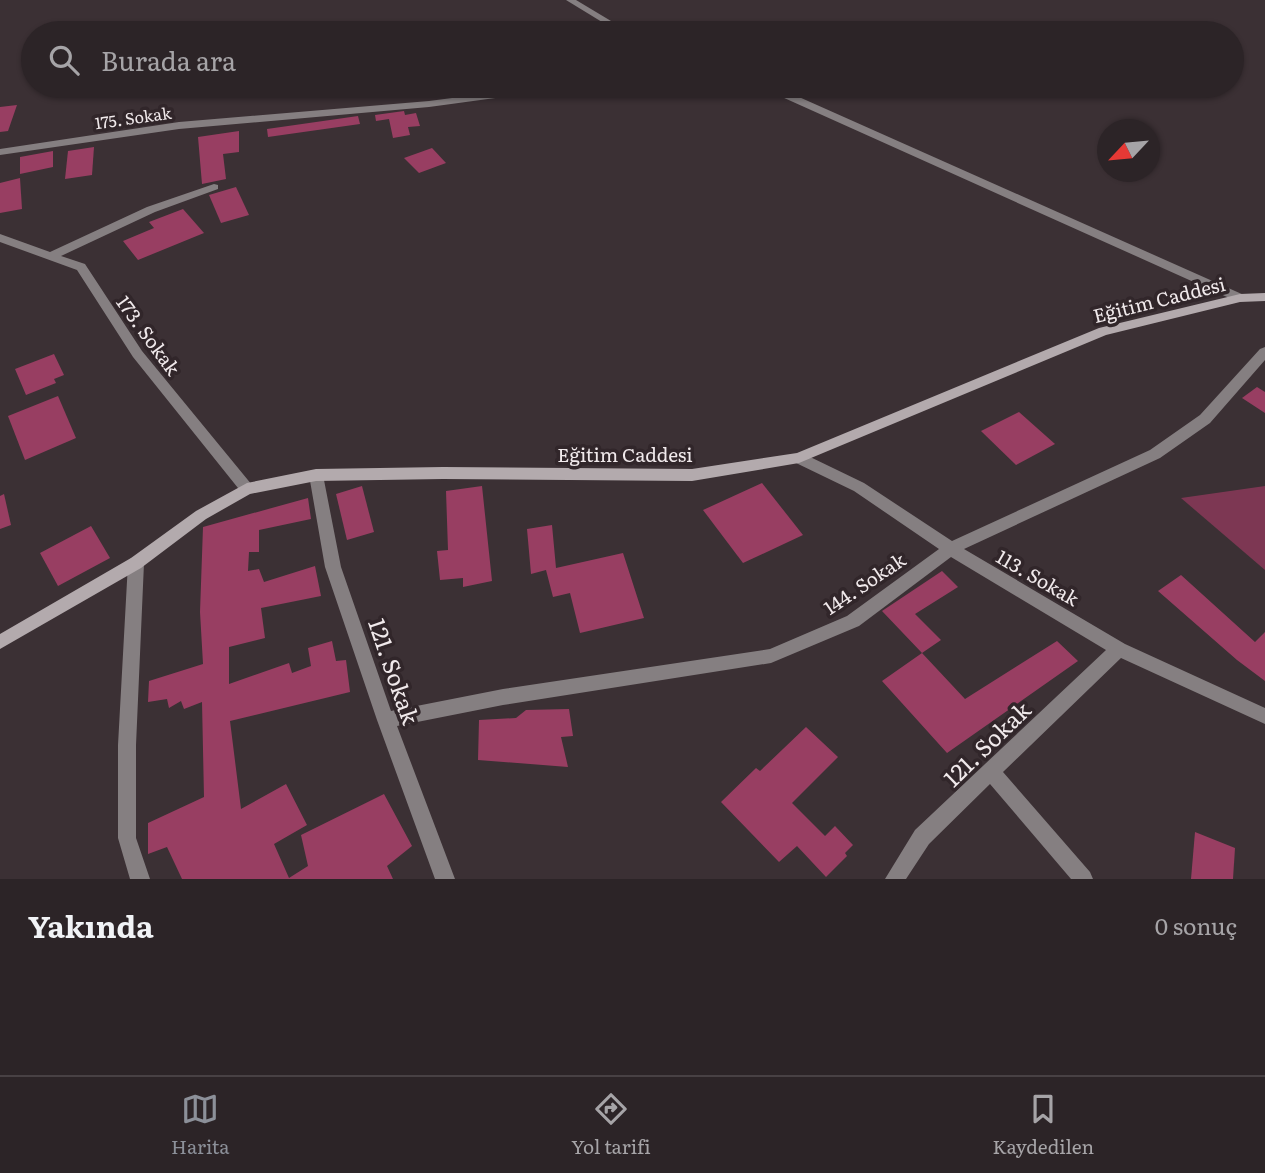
<!DOCTYPE html>
<html lang="tr">
<meta charset="utf-8">
<style>
:root{--surface:#2c2427;--page:#383033;--text:#f1f3f6;--muted:#a6a4a7;--line:#484144;--accent:#8c9099}
body{margin:0;font-family:Literata,serif;background:var(--page);color:var(--text)}
.compass{position:absolute;left:1097px;top:119px;width:63px;height:63px;border-radius:50%;background:var(--surface);box-shadow:0 2px 5px #0004;rotate:244deg}
.list{margin:0;padding:0;list-style:none}
h2{display:flex;justify-content:space-between;align-items:center;height:91px;margin:0;padding:0 28px;font-size:30px}
h2 small{font-size:23px;font-weight:400;color:var(--muted)}
.icon{flex:none;width:38px;height:38px;fill:none;stroke:currentColor;stroke-width:2;stroke-linecap:round;stroke-linejoin:round}
.map{position:relative;flex:none;width:1265px;height:879px;overflow:hidden}
.search{position:absolute;background:var(--surface);box-shadow:0 2px 5px #0004;left:21px;right:21px;top:21px;height:77px;display:flex;align-items:center;gap:18px;box-sizing:border-box;padding:0 24px;border-radius:38px;color:var(--muted);font-size:26px}
.sheet{height:196px;background:var(--surface)}
nav{display:flex;justify-content:space-around;align-items:center;box-sizing:border-box;height:98px;border-top:2px solid var(--line);background:var(--surface);font-size:19px;color:var(--muted)}
nav a{display:grid;justify-items:center;gap:4px}
nav .on{color:var(--accent)}
.map>svg:first-child{display:block}
.green{fill:#7d3753}
.building{fill:#983e62}
.lines{fill:none;stroke-linecap:round;stroke-linejoin:round}
.street{fill:#857f81;fill-rule:evenodd}
.secondary{fill:#b3aaad;fill-rule:evenodd}
.labels{text-anchor:middle;dominant-baseline:central;stroke-width:7;stroke-linejoin:round;paint-order:stroke}
.far-street-label{font-size:16px;fill:#f0e9eb;stroke:#31262a}
.street-label{font-size:19px;fill:#f0e9eb;stroke:#31262a}
.near-street-label{font-size:23px;fill:#f0e9eb;stroke:#31262a}
</style>
<div class="map">
<svg width="1265" height="879" viewBox="0 0 1265 879">
<rect width="100%" height="100%" fill="#3b3034"/>
<!-- green -->
<path class="green" d="M1265 486V570L1181 498Z"/>
<!-- building -->
<g class="building">
<path d="M17 105 8 131 0 132V107Z"/>
<path d="M404 111 405 115 416 113 420 126 408 127 410 135 393 138 389 119 376 121 375 115Z"/>
<path d="M358 116 360 124 268 137 267 129Z"/>
<path d="M239 131V152L223 154 226 179 202 184 198 137Z"/>
<path d="M94 147 92 175 65 179 68 151Z"/>
<path d="M432 148 446 163 419 173 404 158Z"/>
<path d="M53 151V167L20 174V157Z"/>
<path d="M20 178 22 209 0 213V183Z"/>
<path d="M236 187 249 215 221 223 209 195Z"/>
<path d="M183 209 204 233 138 260 123 241 154 228 149 222Z"/>
<path d="M54 354 64 375 54 379 56 383 26 395 15 369Z"/>
<path d="M1257 387 1265 392V413L1242 398Z"/>
<path d="M58 396 76 438 25 460 8 416Z"/>
<path d="M1019 412 1055 444 1016 465 981 431Z"/>
<path d="M762 483 803 535 743 563 703 510Z"/>
<path d="M362 486 374 532 347 540 336 494Z"/>
<path d="M482 486 492 581 463 587V578L440 580 437 551 448 550 446 491Z"/>
<path d="M4 494 11 525 0 529V496Z"/>
<path d="M308 498 311 519 259 530V552H249L248 571 259 569 264 582 315 566 321 596 261 608 265 638 229 647V684L289 663 292 673 311 666 308 648 332 641 336 661 346 660 350 692 230 721 241 809 286 784 307 825 274 844 289 878 308 866 301 835 384 794 412 846 387 866 393 879H182L167 847 148 854V823L204 797 202 702 184 709 181 701 169 708 167 699 148 702 149 681 203 664 200 612 203 527Z"/>
<path d="M552 525 556 568 623 553 644 618 580 633 570 593 553 597 546 570 531 574 527 529Z"/>
<path d="M91 526 110 558 58 586 40 553Z"/>
<path d="M942 571 958 587 915 614 941 640 922 653 882 611Z"/>
<path d="M1181 575 1255 642 1265 632V681L1237 660 1158 591Z"/>
<path d="M1057 641 1078 661 947 753 882 681 922 653 965 699Z"/>
<path d="M569 709 573 736 561 737 568 767 478 760 479 720 516 718 526 710Z"/>
<path d="M806 727 838 757 792 803 825 836 835 826 853 845 845 853 847 856 826 877 797 846 779 862 721 802 756 768 760 771Z"/>
<path d="M1195 832 1235 848 1233 879H1191Z"/>
</g>
<g class="lines">
<!-- street -->
<g class="street">
<path d="M566 0H576L631 33H620Z"/>
<path d="M545 86H568L563 89 429 107 179 129 0 155V149L179 122 429 101Z"/>
<path d="M749 86H764L790 93 1244 295 1246 298 1240 302 1236 301 782 97Z"/>
<path d="M214 184 218 185V189L155 212 61 256 85 264 142 351 252 485 254 489 252 493H242L133 357 77 270 0 242V234L50 252 147 207Z"/>
<path d="M1265 347V360L1210 423 1160 458 964 549 1125 644 1265 708V724L1121 658 1003 772 1090 872 1093 879H1071L990 784 929 844 906 879H885L915 830 1106 650 951 557 859 626 771 663 503 705 397 726 455 879H435L377 720 325 567 309 475 311 471H321L323 475 341 567 391 711 503 689 770 649 847 616 939 549 854 491 794 462 792 458 794 454H804L864 483 952 541 1150 450 1200 415 1260 349Z"/>
<path d="M136 557 141 558 144 563 136 745V838L150 879H130L118 838V745L128 563 131 558Z"/>
</g>
<!-- secondary -->
<path class="secondary" d="M1265 293V301L1240 302 1106 335 799 463 692 481 443 479 316 481 250 494 206 519 141 568 0 649V634L131 558 196 511 247 483 316 469 443 467 692 469 797 453 1099 328 1240 294Z"/>
</g>
<g class="labels">
<!-- far-street labels -->
<g class="far-street-label">
<text transform="translate(133 117) rotate(-8)">175. Sokak</text>
</g>
<!-- street labels -->
<g class="street-label">
<text transform="translate(1159 299) rotate(-14)">Eğitim Caddesi</text>
<text transform="translate(149 335) rotate(54)">173. Sokak</text>
<text x="625" y="454">Eğitim Caddesi</text>
<text transform="translate(1038 577) rotate(30)">113. Sokak</text>
<text transform="translate(864 583) rotate(-34)">144. Sokak</text>
</g>
<!-- near-street labels -->
<g class="near-street-label">
<text transform="translate(395 671) rotate(71)">121. Sokak</text>
<text transform="translate(986 743) rotate(-44)">121. Sokak</text>
</g>
</g>
</svg>
<svg class="compass" viewBox="-18 -18 36 36"><path d="M0-13l5 13h-10z" fill="#e53935"/><path d="M0 13l5-13h-10z" fill="#a6a4a7"/></svg>
<div class="search"><svg class="icon" aria-label="search" viewBox="0 0 24 24"><circle cx="10" cy="10" r="6"/><path d="M15 15l6 6"/></svg>Burada ara</div>
</div>
<section class="sheet">
<h2>Yakında<small>0 sonuç</small></h2>
<ul class="list">
</ul>
</section>
<nav>
<a class="on"><svg class="icon" aria-label="map" viewBox="0 0 24 24"><path d="M3 6l6-2 6 2 6-2v14l-6 2-6-2-6 2zM9 4v14M15 6v14"/></svg>Harita</a>
<a><svg class="icon" aria-label="directions" viewBox="0 0 24 24"><path d="M12 3l9 9-9 9-9-9zM9 14v-3h6M13 9l2 2-2 2"/></svg>Yol tarifi</a>
<a><svg class="icon" aria-label="saved" viewBox="0 0 24 24"><path d="M7 4h10v16l-5-4-5 4z"/></svg>Kaydedilen</a>
</nav>
